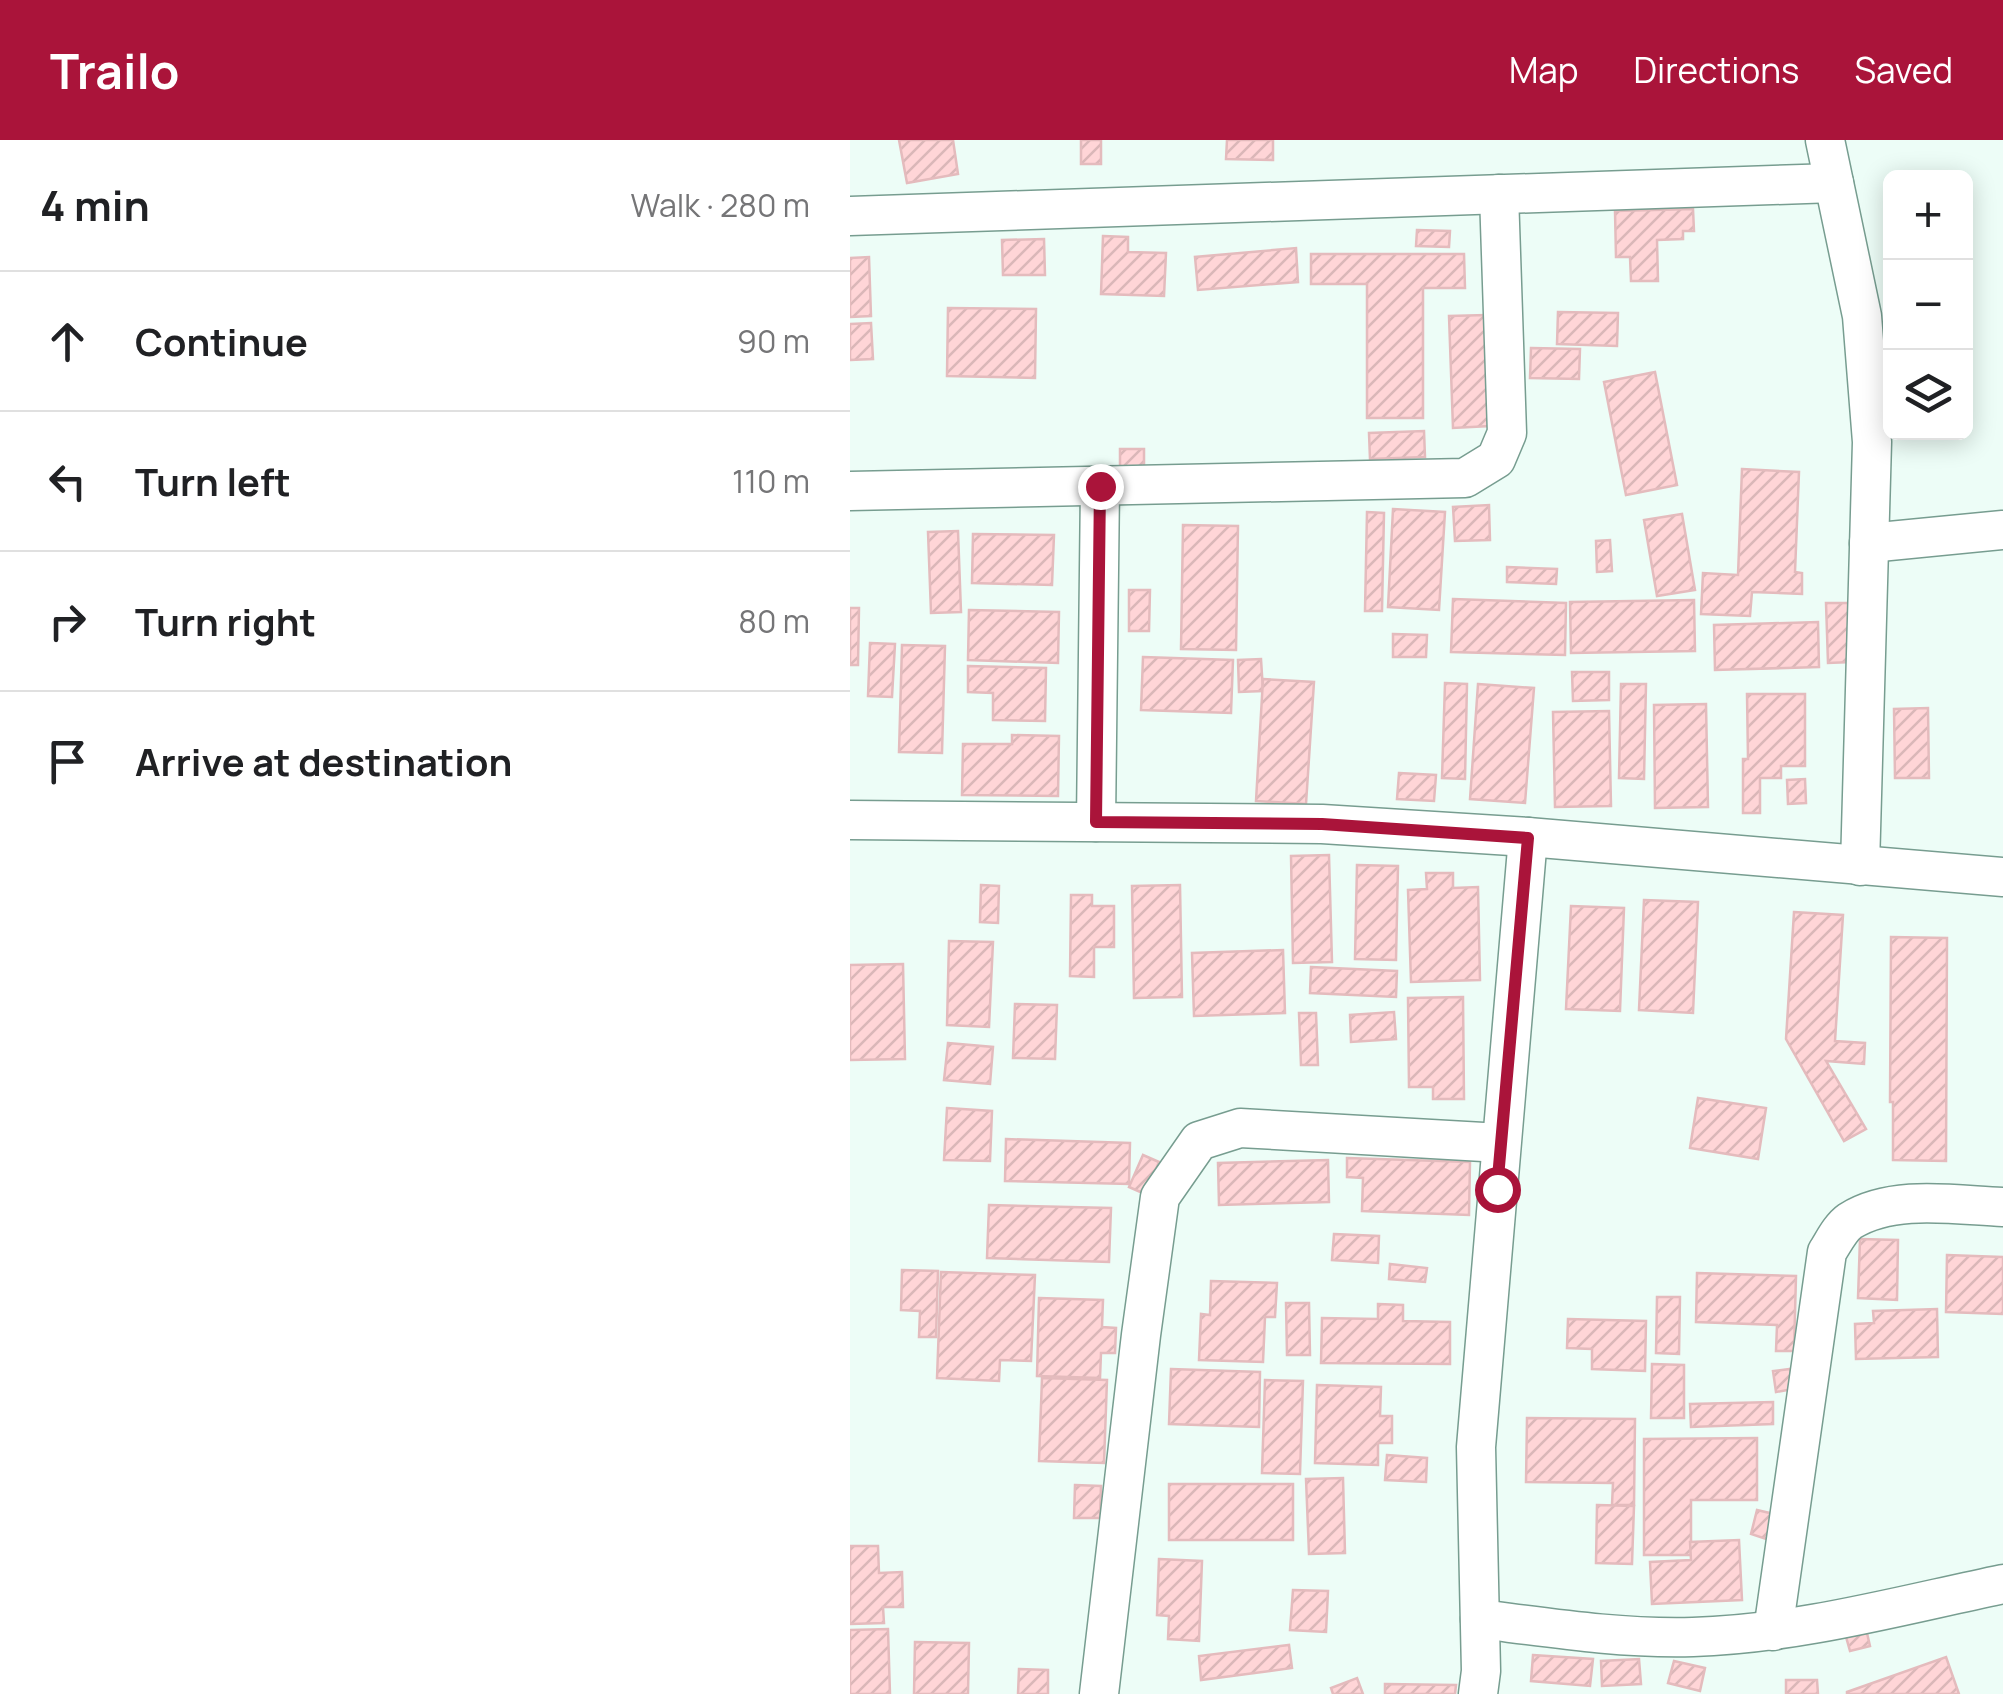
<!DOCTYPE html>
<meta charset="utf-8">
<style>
:root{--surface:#fff;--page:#f6f6f6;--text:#202124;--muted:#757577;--line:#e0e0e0;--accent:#aa143a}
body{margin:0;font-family:Manrope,sans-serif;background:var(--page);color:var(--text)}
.controls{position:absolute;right:30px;top:30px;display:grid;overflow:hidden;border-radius:15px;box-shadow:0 5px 25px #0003}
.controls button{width:90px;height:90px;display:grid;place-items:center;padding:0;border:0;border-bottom:2px solid var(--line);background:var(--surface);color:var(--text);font:50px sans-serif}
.stop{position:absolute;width:30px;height:30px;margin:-22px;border:8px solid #aa143a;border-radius:50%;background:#fff}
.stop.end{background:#aa143a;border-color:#fff;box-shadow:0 2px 10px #0008}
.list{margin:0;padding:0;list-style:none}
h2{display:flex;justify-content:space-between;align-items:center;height:130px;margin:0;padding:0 40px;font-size:42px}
h2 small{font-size:32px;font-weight:400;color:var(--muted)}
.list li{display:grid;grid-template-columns:65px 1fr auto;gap:30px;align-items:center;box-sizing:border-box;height:140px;padding:0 40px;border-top:2px solid var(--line)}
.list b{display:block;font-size:38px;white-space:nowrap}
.list em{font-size:32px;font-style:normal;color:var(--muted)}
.icon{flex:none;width:55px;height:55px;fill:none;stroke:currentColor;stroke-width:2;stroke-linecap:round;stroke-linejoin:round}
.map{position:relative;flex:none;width:1153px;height:1554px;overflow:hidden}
header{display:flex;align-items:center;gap:60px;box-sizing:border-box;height:140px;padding:0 50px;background:var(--accent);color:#fff}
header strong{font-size:48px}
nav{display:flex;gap:55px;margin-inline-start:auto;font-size:35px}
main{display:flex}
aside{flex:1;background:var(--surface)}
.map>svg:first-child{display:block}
.building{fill:url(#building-hatch);stroke:#e4bbbd;stroke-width:2.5}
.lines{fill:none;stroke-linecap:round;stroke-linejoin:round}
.minor-casing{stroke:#779d90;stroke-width:41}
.minor{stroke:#fff;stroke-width:38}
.route{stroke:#aa143a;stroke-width:12}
</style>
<header>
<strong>Trailo</strong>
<nav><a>Map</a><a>Directions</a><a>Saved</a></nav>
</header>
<main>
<aside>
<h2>4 min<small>Walk · 280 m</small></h2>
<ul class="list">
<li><svg class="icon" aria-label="ahead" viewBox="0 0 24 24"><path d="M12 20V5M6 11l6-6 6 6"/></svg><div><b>Continue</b></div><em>90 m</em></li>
<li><svg class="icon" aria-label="left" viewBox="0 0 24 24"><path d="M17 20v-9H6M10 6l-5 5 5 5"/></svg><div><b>Turn left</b></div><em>110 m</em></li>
<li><svg class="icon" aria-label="right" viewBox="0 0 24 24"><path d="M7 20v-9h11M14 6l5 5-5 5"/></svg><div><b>Turn right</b></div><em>80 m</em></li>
<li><svg class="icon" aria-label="arrive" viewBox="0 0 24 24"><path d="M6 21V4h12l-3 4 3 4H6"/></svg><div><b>Arrive at destination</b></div></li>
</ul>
</aside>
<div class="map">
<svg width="1153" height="1554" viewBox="0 0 1153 1554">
<defs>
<pattern id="building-hatch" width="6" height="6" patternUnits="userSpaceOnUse" patternTransform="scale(2.5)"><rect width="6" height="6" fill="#ffd5d7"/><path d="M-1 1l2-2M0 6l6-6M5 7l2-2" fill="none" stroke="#dab7b8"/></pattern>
</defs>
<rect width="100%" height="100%" fill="#edfdf7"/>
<!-- building -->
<g class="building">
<path d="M49 0H103L108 34 57 43Z"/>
<rect x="231" y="0" width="20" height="24"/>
<path d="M377 0H423V20L376 19Z"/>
<path d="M843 69 844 91H833V99L807 100 808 141H781L780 117H766L765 71Z"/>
<path d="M567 90 600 91 599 107 566 106Z"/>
<path d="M253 96 278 97V112L316 113 314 156 251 154Z"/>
<path d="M194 99 195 135H153L152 100Z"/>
<path d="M446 108 448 142 348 150 345 117Z"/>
<path d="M461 114H614L615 148H573V278H517V144H461Z"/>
<path d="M19 117 21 176 0 177V118Z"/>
<path d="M98 168 186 169 185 238 97 236Z"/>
<path d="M708 172 768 173 767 206 707 204Z"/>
<path d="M636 175 640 286 603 288 599 176Z"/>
<path d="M21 183 23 219 0 220V184Z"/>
<path d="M681 208 730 209 729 239 680 238Z"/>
<path d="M805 232 827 345 776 355 754 242Z"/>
<path d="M574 291 575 317 520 319 519 293Z"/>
<rect x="270" y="309" width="24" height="19"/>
<path d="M892 329 949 332 945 432 952 433V454L902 452 900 476 851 474 853 433 888 435Z"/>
<path d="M639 365 640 400 605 401 603 367Z"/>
<path d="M543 369 595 372 589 470 538 467Z"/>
<path d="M517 372 534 373 532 471H515Z"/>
<path d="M832 374 845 450 807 456 794 380Z"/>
<path d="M333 385 388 386 386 510 331 509Z"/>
<path d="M108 391 111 472 81 473 78 392Z"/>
<path d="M123 394 204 395 202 445 122 443Z"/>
<path d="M760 400 762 431 747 432 746 401Z"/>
<path d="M657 427 707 429 706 444 657 442Z"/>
<path d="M279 450H300L299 491H279Z"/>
<path d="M603 459 716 463 715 515 601 512Z"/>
<path d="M844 460 845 511 721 513 720 462Z"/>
<path d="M976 463H1000L1002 522 978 523Z"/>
<path d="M0 468H9L8 525H0Z"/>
<path d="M119 470 209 472 208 523 118 520Z"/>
<path d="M968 482 969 527 865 530 864 485Z"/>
<path d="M543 494 577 495 576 517H543Z"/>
<path d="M20 503 45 504 42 557 18 556Z"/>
<path d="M52 505 95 506 92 613 49 612Z"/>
<path d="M293 517 383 520 381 573 291 570Z"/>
<path d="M411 519 413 551 389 552 388 520Z"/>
<path d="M118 526 196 528 195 581 143 580V553L118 552Z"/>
<path d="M722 532H759V560L723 561Z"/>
<path d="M413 539 464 542 456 664 406 661Z"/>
<path d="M595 543 617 544 615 639 592 638Z"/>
<path d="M628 544 684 548 675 663 620 659Z"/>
<path d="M771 544H796L794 639 769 638Z"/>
<path d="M897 554H955V626H931V638H910V673H893V619H898Z"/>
<path d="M856 564 858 667 805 668 804 565Z"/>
<path d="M1078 568 1079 638H1045L1044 569Z"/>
<path d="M759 571 761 666 705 667 703 572Z"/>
<path d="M162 595 209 596 208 656 112 655 113 604H162Z"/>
<path d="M549 633 586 635 584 661 547 659Z"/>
<path d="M955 639 956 663 938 664 937 640Z"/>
<path d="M479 715 482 822 443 823 441 716Z"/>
<path d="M507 725 548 726 546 820 505 819Z"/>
<path d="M576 733H603V748L628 747 630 840 561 842 558 750 577 749Z"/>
<path d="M131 745 149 746 148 783 130 782Z"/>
<path d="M330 745 332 857 284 858 282 746Z"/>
<path d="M221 755H242V766H264V807H244V837L220 836Z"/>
<path d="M794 760 848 762 843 873 789 870Z"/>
<path d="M721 766 774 768 770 871 716 869Z"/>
<path d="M944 772 993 775 985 901 1015 903 1014 924 976 921 1016 989 994 1001 936 899Z"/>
<path d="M1041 797 1097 798 1096 1021 1043 1020V962H1040Z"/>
<path d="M99 801 143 802 139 887 97 885Z"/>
<path d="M433 810 435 873 344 876 342 813Z"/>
<path d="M53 824 55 919 0 920V825Z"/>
<path d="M461 827 547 831 546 857 460 853Z"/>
<path d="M613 857 614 959H583V947H559L558 858Z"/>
<path d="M165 864 207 865 205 919 163 918Z"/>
<path d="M544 872 546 899 501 902 500 875Z"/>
<path d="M449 873H466L468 925H451Z"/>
<path d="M98 903 143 907 140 944 94 940Z"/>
<path d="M848 958 916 968 908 1019 840 1008Z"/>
<path d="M97 968 142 971 140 1021 94 1020Z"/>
<path d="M156 999 280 1003 279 1044 155 1041Z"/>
<path d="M293 1015 309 1022 295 1054 279 1047Z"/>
<path d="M497 1018 620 1022 619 1075 512 1071 513 1038 497 1037Z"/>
<path d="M478 1020 479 1062 369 1065 368 1023Z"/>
<path d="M139 1065 261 1068 259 1122 137 1118Z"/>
<path d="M484 1094 529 1096 528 1123 482 1120Z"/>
<path d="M1010 1099 1048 1100 1047 1160 1008 1158Z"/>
<path d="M1097 1115 1153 1117V1174L1096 1172Z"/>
<path d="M540 1124 577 1128 575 1142 539 1139Z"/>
<path d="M52 1130 88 1131 86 1197H69L70 1171 51 1170Z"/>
<path d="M91 1132 185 1135 181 1221 150 1220 149 1241 87 1238Z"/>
<path d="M847 1133 946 1136 944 1211H926L927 1185 846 1182Z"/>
<path d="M361 1141 427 1143 425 1177H415L413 1222 349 1220 351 1174 360 1175Z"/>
<path d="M807 1157H830L829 1214 806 1213Z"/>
<path d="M189 1158 253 1160 252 1187 266 1188 265 1213H251L250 1238 187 1236Z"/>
<path d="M436 1163H459L460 1215H437Z"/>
<path d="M528 1164 553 1165V1181L600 1182V1224L471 1223 472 1178 528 1179Z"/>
<path d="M1087 1169 1088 1217 1006 1219 1005 1184 1024 1183 1023 1171Z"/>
<path d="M718 1179 796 1181 795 1231 742 1229V1209L717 1208Z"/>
<path d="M802 1224 834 1225V1278H801Z"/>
<path d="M321 1229 410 1232 409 1287 319 1284Z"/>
<path d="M940 1229 943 1249 926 1252 923 1231Z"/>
<path d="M192 1238 257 1240 254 1323 189 1321Z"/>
<path d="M415 1240 453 1241 450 1334 412 1333Z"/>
<path d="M467 1245 531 1247 530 1276H542V1303H528V1325L465 1323Z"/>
<path d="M923 1262V1284L841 1287 840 1264Z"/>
<path d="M677 1278 785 1279 784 1365H762L763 1343 676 1342Z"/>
<path d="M907 1298V1360H841V1415H794V1299Z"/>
<path d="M537 1315 577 1318 576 1342 535 1340Z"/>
<path d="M493 1338 495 1413 459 1414 456 1339Z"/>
<rect x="319" y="1344" width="124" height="56"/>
<path d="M225 1345 251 1346 250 1378H224Z"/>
<path d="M747 1365 784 1366 782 1424 746 1423Z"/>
<path d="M907 1370 924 1374 916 1399 901 1394Z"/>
<path d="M889 1400 892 1460 802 1464 800 1422 841 1420 840 1402Z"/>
<path d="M0 1406H28L29 1433 52 1432 53 1467H33L34 1483 0 1484Z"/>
<path d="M309 1419 352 1421 349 1501 318 1499 319 1476 307 1475Z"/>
<path d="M443 1450 478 1451 476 1492 440 1490Z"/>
<path d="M1014 1480 1020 1506 1000 1511 993 1486Z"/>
<path d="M38 1489 40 1554H0V1490Z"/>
<path d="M65 1502 119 1503 118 1554H64Z"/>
<path d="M439 1505 442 1528 351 1540 349 1516Z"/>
<path d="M683 1515 743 1519 740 1546 681 1541Z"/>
<path d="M1096 1517 1109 1554H997V1552Z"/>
<path d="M789 1519 791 1544 752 1546 751 1521Z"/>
<path d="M824 1521 855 1528 850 1551 818 1543Z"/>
<path d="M169 1529 198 1530V1554H168Z"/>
<path d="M507 1538 513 1554H483L481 1548Z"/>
<path d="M936 1540H967L968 1554H936Z"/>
<path d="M535 1544 606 1545 605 1554H535Z"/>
</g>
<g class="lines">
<!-- minor casing -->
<g class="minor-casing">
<g id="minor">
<path d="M975 0 1012 176 1022 302 1010 726"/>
<path d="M0 76 984 43"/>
<path d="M0 351 615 338 646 319 657 293 649 54"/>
<path d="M1019 403 1153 390"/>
<path d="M0 680 472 684 678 697 1153 737"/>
<path d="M246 682 250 346"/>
<path d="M630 1479C701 1488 771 1499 843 1497 947 1494 1052 1465 1153 1444"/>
<path d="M923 1491 977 1112C983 1103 990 1088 1000 1081 1043 1054 1105 1065 1153 1067"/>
<path d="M249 1554 291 1195 310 1057 349 1001 390 988 651 1003"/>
<path d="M628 1554 631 1531 626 1307 678 697"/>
</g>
</g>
<!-- minor -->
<use href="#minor" class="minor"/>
</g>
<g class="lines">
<!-- route -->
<path class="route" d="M250 346 246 682 472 684 678 698 647 1049"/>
</g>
</svg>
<div class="controls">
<button>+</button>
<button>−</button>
<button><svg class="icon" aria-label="layers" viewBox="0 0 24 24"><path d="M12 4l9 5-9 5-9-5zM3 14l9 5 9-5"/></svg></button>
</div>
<div class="stop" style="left:647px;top:1049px"></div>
<div class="stop end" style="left:250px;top:346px"></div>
</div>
</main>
